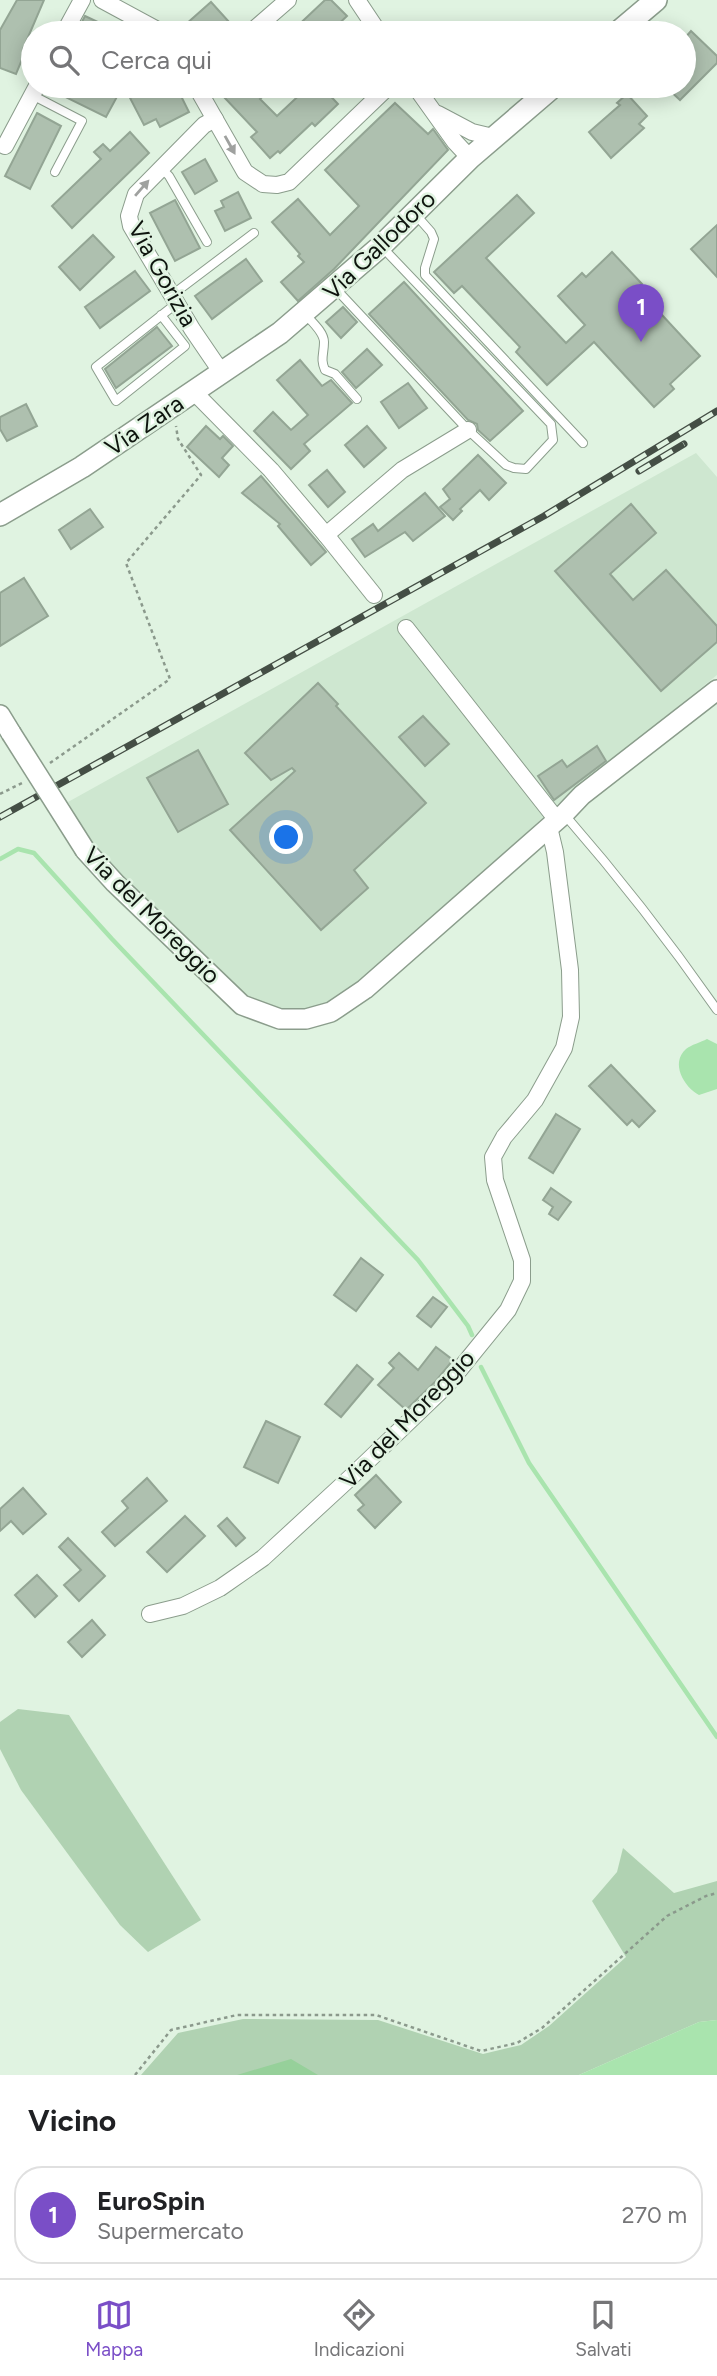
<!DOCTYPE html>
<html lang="it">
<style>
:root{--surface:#fff;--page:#f2f2f2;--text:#202124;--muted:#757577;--line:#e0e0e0;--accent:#7a4ec7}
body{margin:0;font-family:Figtree,sans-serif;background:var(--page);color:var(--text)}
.you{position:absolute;left:287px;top:838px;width:24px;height:24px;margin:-18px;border:5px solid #fff;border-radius:50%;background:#1a73e8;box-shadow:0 0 0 10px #1a73e833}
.badge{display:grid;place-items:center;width:46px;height:46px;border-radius:50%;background:var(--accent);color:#fff;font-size:23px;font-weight:700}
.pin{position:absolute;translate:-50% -58px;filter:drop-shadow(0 2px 4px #0008)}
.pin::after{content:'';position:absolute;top:37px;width:24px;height:21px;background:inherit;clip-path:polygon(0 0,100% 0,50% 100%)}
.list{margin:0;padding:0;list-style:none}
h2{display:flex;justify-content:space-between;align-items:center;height:91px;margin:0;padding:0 28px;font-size:30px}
h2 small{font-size:23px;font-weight:400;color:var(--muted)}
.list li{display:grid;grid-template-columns:46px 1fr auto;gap:21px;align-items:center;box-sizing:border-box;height:98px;margin:0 14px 14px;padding:0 14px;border:2px solid var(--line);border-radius:28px}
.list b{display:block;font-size:26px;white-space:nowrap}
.list p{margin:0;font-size:23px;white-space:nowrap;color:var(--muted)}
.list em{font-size:23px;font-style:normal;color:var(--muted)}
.icon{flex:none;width:38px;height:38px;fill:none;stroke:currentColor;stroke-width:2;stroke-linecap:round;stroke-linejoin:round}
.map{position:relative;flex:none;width:717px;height:2075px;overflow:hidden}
.search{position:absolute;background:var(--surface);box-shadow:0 4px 18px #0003;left:21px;right:21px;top:21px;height:77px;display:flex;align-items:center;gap:18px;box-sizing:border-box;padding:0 24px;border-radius:38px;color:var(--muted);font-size:26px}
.sheet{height:203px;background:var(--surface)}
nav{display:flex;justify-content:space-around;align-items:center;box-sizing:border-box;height:98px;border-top:2px solid var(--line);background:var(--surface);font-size:19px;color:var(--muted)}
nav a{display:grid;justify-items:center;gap:4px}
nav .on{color:var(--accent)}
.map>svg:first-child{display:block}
.built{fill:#cee7d0}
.green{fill:#b0d2b2}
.forest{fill:#96d09a}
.water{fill:#a9e4ae}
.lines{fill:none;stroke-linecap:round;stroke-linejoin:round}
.stream{stroke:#a9e4ae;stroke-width:4.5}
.building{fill:#aec0af;stroke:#93a594;stroke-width:2}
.service-casing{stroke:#8b9d8c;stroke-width:10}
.minor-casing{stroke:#8b9d8c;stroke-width:18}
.tertiary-casing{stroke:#8b9d8c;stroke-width:22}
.secondary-casing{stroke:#8b9d8c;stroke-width:24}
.path{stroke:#8b998c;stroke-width:2.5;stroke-dasharray:3.5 3.5;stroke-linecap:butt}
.service{stroke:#fff;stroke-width:8}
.minor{stroke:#fff;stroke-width:16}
.tertiary{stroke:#fff;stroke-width:19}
.secondary{stroke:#fff;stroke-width:21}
.rail-casing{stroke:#444e45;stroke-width:7}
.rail{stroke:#e0f3e1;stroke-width:4.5;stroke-dasharray:13;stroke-linecap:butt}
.tertiary-bridge-casing{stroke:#8b9d8c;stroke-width:22;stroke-linecap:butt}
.tertiary-bridge{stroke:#fff;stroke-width:19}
.oneway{fill:#9fa19f}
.labels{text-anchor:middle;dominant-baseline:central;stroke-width:5;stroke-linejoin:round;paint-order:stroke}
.street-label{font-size:24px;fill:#0e140e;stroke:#e0f3e1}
</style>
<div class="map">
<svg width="717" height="2075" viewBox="0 0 717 2075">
<rect width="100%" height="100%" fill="#e0f3e1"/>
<!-- built -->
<path class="built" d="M696 453 717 477V675L559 803 402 945 346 993 313 1009 282 1013 251 998 216 968 103 856 84 831 68 802Z"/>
<!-- green -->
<g class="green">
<path d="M18 1709 69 1715 201 1920 148 1952 120 1925 21 1790 0 1749V1722Z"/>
<path d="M623 1848 674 1893 717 1881V2020L699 2022 579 2075H141L178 2033 243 2019 378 2020 483 2054 521 2045 549 2026 626 1957 592 1901 617 1872Z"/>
</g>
<!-- forest -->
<path class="forest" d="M291 2059 318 2075H235H237Z"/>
<!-- water -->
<g class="water">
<path d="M707 1039 717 1044V1089L699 1095C684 1087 670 1063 686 1049 691 1045 701 1042 707 1039Z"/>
<path d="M717 2020V2075H579L699 2022Z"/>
</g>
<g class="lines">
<!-- stream -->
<g class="stream">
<path d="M0 859 18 849 34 853 112 939 418 1260 468 1326 472 1335"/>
<path d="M481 1367 529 1463 717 1737"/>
</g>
</g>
<!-- building -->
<g class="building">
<path d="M17 0H44L23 49 26 50 16 74 0 68V30Z"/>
<path d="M325 0H331L347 16 329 33H290Z"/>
<path d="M211 2 239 33H176Z"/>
<path d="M85 16 121 33H76Z"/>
<path d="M691 31 717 56V63L680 100 665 86H684V39Z"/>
<path d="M47 86H104L119 93 106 117 47 88Z"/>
<path d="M153 86H176L189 112 160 127 156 119 144 125 130 98Z"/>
<path d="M234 86H274L260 99 277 116 309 86H321L338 104 315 126 312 123 280 153 278 151 270 158 251 137 257 132 223 96Z"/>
<path d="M627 94 647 116 639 124 644 128 611 158 589 132 620 105 617 103Z"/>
<path d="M395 103 428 134 433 129 448 150 334 269 298 301 281 282 304 262 298 256 300 254 272 222 298 199 330 235 359 206 325 170Z"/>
<path d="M37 113 61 126 30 189 5 176Z"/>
<path d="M130 132 149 153 72 228 52 206 101 159 94 152 103 144 110 151Z"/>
<path d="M205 159 217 181 195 194 182 172Z"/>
<path d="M238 192 251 218 225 231 215 211 224 207 221 201Z"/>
<path d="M517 195 534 213 486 258 566 343 585 325 558 296 582 273 586 277 612 252 642 284 637 288 700 356 670 384 674 389 654 407 594 342 547 385 516 352 520 347 462 286 454 293 434 272Z"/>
<path d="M175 200 200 248 175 261 150 213Z"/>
<path d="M717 225V277L691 249Z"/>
<path d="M93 235 114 257 80 290 59 267Z"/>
<path d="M246 259 262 281 212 319 195 296Z"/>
<path d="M135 271 150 291 100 328 85 307Z"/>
<path d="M404 282 523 411 490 441 478 430 477 424 468 420 369 314Z"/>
<path d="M343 307 357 322 341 338 326 322Z"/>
<path d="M157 327 172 346 116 388 105 369Z"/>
<path d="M367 349 382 365 356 388 342 372Z"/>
<path d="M300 360 322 386 331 380 352 403 304 444 310 451 291 469 254 431 273 412 291 430 308 415 277 380Z"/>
<path d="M408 383 427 408 399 428 381 402Z"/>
<path d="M26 404 37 426 7 441 0 429V417Z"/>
<path d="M206 426 220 439 223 436 233 446 222 458 229 465 219 477 187 447Z"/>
<path d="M367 426 386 448 364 467 345 445Z"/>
<path d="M478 455 506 483 489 500 480 490 460 509 462 511 453 520 440 507 450 499 443 489Z"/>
<path d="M327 470 345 492 328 507 309 485Z"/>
<path d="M261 476 326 552 311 565 278 526 280 524 242 493Z"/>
<path d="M425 493 445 516 413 541 405 532 365 557 352 539 373 524 378 531Z"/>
<path d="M631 504 656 533 610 574 633 600 666 570 717 626V642L661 691 555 571Z"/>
<path d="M90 509 103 527 71 549 59 530Z"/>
<path d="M24 578 48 616 0 646V593Z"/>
<path d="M318 683 338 704 336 706 426 803 354 870 368 888 321 930 230 830 295 771 292 768 271 780 245 753Z"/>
<path d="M423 716 449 744 425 766 399 737Z"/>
<path d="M597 746 606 761 554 800 538 776 562 760 567 767Z"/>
<path d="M198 750 228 804 178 832 147 778Z"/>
<path d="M611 1065 655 1111 639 1127 632 1120 627 1125 589 1086Z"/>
<path d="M556 1114 580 1129 553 1173 529 1158Z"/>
<path d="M551 1188 571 1202 558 1220 549 1214 553 1207 543 1200Z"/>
<path d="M361 1258 383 1275 356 1311 334 1295Z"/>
<path d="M433 1297 447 1307 431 1327 417 1316Z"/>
<path d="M436 1347 453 1360 436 1381 406 1410 378 1385 394 1368 389 1363 399 1353 418 1370Z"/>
<path d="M357 1365 373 1379 341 1417 325 1404Z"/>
<path d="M266 1421 300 1437 278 1483 244 1467Z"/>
<path d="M376 1475 401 1502 375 1528 358 1510 364 1505 355 1495Z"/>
<path d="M147 1478 167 1501 115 1546 102 1532 128 1508 122 1501Z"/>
<path d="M23 1488 46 1514 23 1534 11 1521 0 1531V1509Z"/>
<path d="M185 1516 205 1536 167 1572 147 1552Z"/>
<path d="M227 1518 245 1538 236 1546 218 1526Z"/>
<path d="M68 1538 105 1576 79 1601 64 1585 81 1570 59 1547Z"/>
<path d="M37 1575 57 1596 35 1617 15 1595Z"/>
<path d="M92 1620 105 1635 82 1657 68 1642Z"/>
</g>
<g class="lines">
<!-- service casing -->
<g class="service-casing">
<g id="service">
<path d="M32 95 82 121 55 172"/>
<path d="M161 168 169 176 207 242"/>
<path d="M416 215 431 232 434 239 425 268V275L583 443"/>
<path d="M335 288 468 430 506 465 514 468 526 469 553 440 551 424 382 247"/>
<path d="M172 295 254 233"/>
<path d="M305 314C312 322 324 332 324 342 324 354 320 359 325 370L335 374 357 399"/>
<path d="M161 315 185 346 116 401 96 367 177 303"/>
<path d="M564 814C619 877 669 941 717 1010"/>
</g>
</g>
<!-- minor casing -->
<g class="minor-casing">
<g id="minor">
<path d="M102 0 163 33"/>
<path d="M357 0 379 33"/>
<path d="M64 33 82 0"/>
<path d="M250 33 288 0"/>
<path d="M196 86 245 172 263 184 277 185 289 182 389 86"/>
<path d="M415 86 455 142 470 158"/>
<path d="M438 114 472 132 493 137"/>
<path d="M215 119 204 125 136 194 129 216 131 226 192 329 222 373"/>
<path d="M5 146 37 86"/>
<path d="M194 392 271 470 326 535 402 470 468 430"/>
<path d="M326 535 374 595"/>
<path d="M406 628 557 820"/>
<path d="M150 1614 183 1606 220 1588 263 1558 352 1476 447 1385 508 1310 522 1281V1260L495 1180 493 1157 504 1137 535 1100 564 1048 571 1017 570 970 555 852 549 827"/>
</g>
</g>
<!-- tertiary casing -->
<g class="tertiary-casing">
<g id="tertiary">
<path d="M0 715 11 733"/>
<path d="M85 850 115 883 242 1005 280 1019H306L331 1012 365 989 564 814 582 795 717 690"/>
</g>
</g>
<!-- secondary casing -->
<g class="secondary-casing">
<g id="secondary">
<path d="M617 33 656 0"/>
<path d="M0 515 82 467 280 333 381 246 470 158 554 86"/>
</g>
</g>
<!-- path -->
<g class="path">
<path d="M50 763 170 679 126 563 201 475 178 439 176 426"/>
<path d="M0 794 22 783"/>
<path d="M135 2075 171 2030 237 2015H376L481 2051 517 2043 542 2028 667 1916 706 1896 717 1893"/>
</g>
<!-- service -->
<use href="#service" class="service"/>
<!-- minor -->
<use href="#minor" class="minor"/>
<!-- tertiary -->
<use href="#tertiary" class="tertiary"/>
<!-- secondary -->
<use href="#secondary" class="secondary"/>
<!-- rail casing -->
<g class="rail-casing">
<g id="rail">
<path d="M639 471 684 444"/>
<path d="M0 817 544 516 717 411"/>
</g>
</g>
<!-- rail -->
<use href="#rail" class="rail"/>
<!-- tertiary-bridge casing -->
<g class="tertiary-bridge-casing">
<path id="tertiary-bridge" d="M11 733 85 850"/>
</g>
<!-- tertiary-bridge -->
<use href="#tertiary-bridge" class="tertiary-bridge"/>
</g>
<!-- one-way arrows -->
<defs><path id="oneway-solid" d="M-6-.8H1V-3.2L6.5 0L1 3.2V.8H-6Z" transform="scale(1.75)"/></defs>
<g class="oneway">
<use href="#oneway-solid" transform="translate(230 145) rotate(61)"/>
<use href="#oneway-solid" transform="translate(142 188) rotate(-49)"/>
</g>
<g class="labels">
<!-- street labels -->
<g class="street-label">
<text transform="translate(379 245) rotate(-44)">Via Gallodoro</text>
<text transform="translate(163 274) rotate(61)">Via Gorizia</text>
<text transform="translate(144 425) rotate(-34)">Via Zara</text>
<text transform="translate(152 915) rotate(45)">Via del Moreggio</text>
<text transform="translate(407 1419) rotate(-46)">Via del Moreggio</text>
</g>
</g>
</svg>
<div class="you"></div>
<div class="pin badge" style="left:641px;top:342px">1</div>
<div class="search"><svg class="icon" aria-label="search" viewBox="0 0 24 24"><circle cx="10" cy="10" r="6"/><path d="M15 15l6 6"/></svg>Cerca qui</div>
</div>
<section class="sheet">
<h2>Vicino<small></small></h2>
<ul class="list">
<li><span class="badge">1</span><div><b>EuroSpin</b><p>Supermercato</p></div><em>270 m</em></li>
</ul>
</section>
<nav>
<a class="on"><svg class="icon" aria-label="map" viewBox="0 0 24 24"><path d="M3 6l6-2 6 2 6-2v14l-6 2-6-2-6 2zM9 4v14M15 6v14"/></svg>Mappa</a>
<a><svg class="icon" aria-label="directions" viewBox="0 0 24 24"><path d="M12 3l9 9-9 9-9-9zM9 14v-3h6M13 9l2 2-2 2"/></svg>Indicazioni</a>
<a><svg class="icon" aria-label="saved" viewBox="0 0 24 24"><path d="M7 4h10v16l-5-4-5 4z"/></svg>Salvati</a>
</nav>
